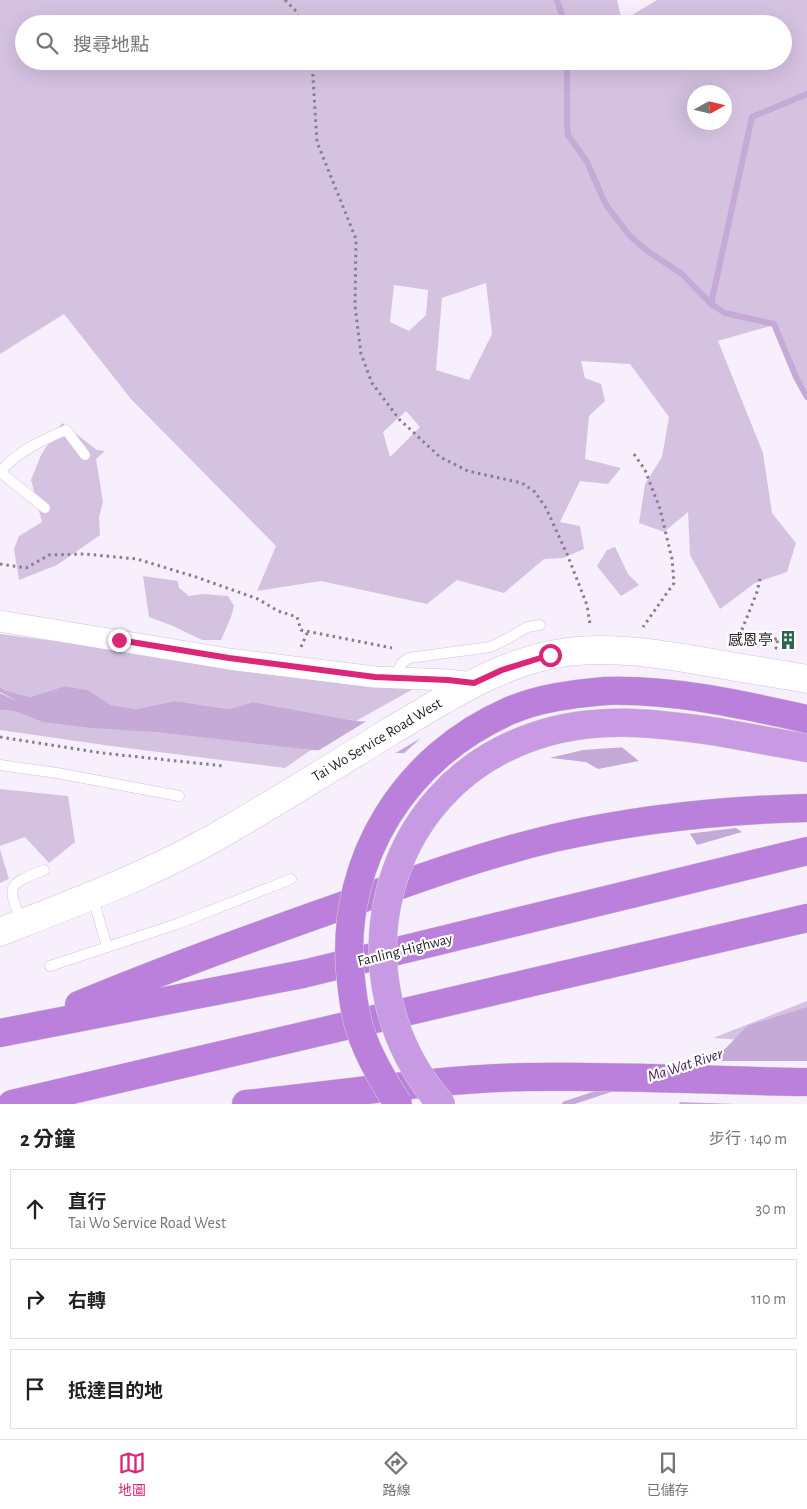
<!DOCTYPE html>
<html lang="zh-TW">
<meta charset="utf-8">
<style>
:root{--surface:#fff;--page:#f6f6f6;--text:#222;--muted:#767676;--line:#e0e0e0;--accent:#db2777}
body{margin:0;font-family:"Alegreya Sans","Noto Sans TC",sans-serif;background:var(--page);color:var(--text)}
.compass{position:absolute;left:687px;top:85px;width:45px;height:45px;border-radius:50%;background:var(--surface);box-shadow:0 5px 20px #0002;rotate:82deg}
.stop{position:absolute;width:15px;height:15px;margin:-11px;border:4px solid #db2777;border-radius:50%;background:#fff}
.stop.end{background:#db2777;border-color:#fff;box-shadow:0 1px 5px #0008}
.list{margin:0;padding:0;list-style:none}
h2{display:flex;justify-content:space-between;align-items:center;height:65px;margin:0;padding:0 20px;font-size:21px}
h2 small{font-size:16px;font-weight:400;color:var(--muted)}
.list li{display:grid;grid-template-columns:32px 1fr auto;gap:15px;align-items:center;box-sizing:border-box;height:80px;margin:0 10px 10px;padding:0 10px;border:1px solid var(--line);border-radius:0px}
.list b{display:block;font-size:19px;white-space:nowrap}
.list p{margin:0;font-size:16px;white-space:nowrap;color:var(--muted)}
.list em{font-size:16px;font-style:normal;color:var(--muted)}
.icon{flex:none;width:28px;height:28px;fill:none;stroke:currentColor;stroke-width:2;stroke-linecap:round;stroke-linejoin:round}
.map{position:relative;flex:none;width:807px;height:1104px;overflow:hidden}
.search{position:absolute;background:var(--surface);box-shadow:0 5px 20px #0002;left:15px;right:15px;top:15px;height:55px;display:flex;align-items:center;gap:12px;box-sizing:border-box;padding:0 18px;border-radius:28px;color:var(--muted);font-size:19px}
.sheet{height:335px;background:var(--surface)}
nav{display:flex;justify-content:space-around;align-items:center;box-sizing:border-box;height:70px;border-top:1px solid var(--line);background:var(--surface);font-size:14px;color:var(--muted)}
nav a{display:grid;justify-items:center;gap:2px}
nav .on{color:var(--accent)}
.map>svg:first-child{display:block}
.green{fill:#d5c2e1;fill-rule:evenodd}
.water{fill:#c5a9d7}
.pier{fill:#f7f0fc}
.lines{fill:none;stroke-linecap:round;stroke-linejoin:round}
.stream{stroke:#c5a9d7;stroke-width:6}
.service-casing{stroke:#d2c0de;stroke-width:11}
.minor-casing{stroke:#d2c0de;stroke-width:22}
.secondary-casing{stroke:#d2c0de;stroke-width:29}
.trunk-casing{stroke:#d3d2d4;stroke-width:29}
.motorway-casing{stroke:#d3d2d4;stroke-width:29}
.path{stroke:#867f8a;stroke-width:3;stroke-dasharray:2.5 4;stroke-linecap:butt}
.service{stroke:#fff;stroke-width:10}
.minor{stroke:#fff;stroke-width:21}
.secondary{stroke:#fff;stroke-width:28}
.trunk{stroke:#c89ae3;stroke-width:28}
.motorway{stroke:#ba80dc;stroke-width:28}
.trunk-bridge-casing{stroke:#d3d2d4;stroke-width:29;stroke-linecap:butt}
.motorway-bridge-casing{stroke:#d3d2d4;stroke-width:29;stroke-linecap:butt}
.trunk-bridge{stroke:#c89ae3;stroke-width:28}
.motorway-bridge{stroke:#ba80dc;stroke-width:28}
.route{stroke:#db2777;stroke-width:6}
.labels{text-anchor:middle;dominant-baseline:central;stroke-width:4.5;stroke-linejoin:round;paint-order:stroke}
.poi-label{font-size:15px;fill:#221c26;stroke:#fff;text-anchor:end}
.street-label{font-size:15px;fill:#221c26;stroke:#fff}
.water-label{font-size:16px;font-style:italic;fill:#3e1a51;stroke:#fff}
</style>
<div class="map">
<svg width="807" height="1104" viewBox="0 0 807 1104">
<rect width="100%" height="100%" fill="#f7f0fc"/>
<!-- green -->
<g class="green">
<path d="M0 0H617L622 21 657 0H807V390L799 378 774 325 718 341 763 453 772 513 796 543 787 572 755 583 720 609 690 555 688 512 664 532 639 523 645 484 662 457 669 417 630 364 581 361 585 378 601 384 605 401 589 416 585 459 621 468 608 484 580 481 560 522 580 526 584 549 563 558 544 559 504 593 457 580 427 604 321 581 257 591 276 546 131 399 64 314 0 354ZM24 24H783V61H24ZM694 92H724V122H694ZM486 283 492 334 469 380 436 370 442 298ZM394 285 428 290 426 315 409 331 390 322ZM406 411 420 427 390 457 383 432Z"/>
<path d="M62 423 97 450 105 451 96 459 103 502 99 517 100 535 57 565 19 580 14 549 19 536 42 522 31 480 41 455Z"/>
<path d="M615 547 628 574 639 585 621 596 597 566 607 550Z"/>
<path d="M143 576 178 581 179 588 189 596 202 594 228 596 234 606 231 617 221 640H202L173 626 149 617Z"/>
<path d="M0 634 415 688 356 721 253 702 229 709 175 701 136 709 111 705 88 690 65 686 30 697 4 690 0 687Z"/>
<path d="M0 710 15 711 311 750 285 768 111 746 0 730Z"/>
<path d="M0 789 68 796 75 842 49 863 25 837 0 846Z"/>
<path d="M0 849 9 879 0 883Z"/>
<path d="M807 1001V1020L742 1040 713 1038Z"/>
</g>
<!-- water -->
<g class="water">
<path d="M65 686 88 690 111 705 136 709 175 701 229 709 253 702 356 721 608 736 639 761 598 769 586 762 551 758 311 750 157 732 92 728 43 722 15 711 0 710V693L19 702 0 692V687L4 690 30 697Z"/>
<path d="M729 823 742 832 697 845 689 832Z"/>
<path d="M807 1007V1068L750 1087 735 1104H679L688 1088 747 1026Z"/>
</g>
<!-- pier -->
<g class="pier">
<path d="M370 719 608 734 626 747 583 750 541 760 402 755 421 738 392 755 316 752Z"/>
<path d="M729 821 744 831 736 828 687 834 686 832 688 830Z"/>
<path d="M710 1061H807V1071L751 1089 738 1104 677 1102 686 1087Z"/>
</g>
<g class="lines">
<!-- stream -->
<g class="stream">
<path d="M557 0 565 24"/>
<path d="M567 61V122L568 135 587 162 606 205 629 235 646 250 682 274 711 304 725 313 774 324 796 377 807 397"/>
<path d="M711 304 752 117 807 94"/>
<path d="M675 1068 728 1051"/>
<path d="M565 1104 614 1088"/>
</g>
<!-- service casing -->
<g class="service-casing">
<g id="service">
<path d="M0 472C18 451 41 441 66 430L85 455"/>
<path d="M0 472 45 508"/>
<path d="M394 677 402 663 409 658 490 647 509 638 527 627 540 625"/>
<path d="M0 765 57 773 179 796"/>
<path d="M93 898 107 947"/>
<path d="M22 923C7 885 6 885 44 870"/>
<path d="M50 966 177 924 291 879"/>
</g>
</g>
<!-- minor casing -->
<g class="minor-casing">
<path id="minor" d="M0 621 229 659 375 677 448 680 474 683"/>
</g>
<!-- secondary casing -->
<g class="secondary-casing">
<path id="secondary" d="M0 932C79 901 160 871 233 827 286 796 339 763 391 731 447 698 501 661 567 652 614 646 660 654 707 662 740 668 774 673 807 679"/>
</g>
<!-- trunk casing -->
<g class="trunk-casing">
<path id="trunk" d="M718 732 807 748"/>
</g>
<!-- motorway casing -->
<g class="motorway-casing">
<g id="motorway">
<path d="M605 691C673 689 740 704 807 719"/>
<path d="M79 1005C158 972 240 942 322 913 398 886 474 857 554 838 637 819 721 810 807 808"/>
<path d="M0 1033 303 974 807 851"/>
<path d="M12 1104 807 918"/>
<path d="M246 1104C339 1095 432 1079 526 1077 620 1075 713 1081 807 1082"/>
</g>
</g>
<!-- path -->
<g class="path">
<path d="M285 0 296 11 301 24"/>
<path d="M312 61 317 142 356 239 355 306 361 354 372 383 399 419 440 457 468 471 522 483 535 492 546 508 567 554 587 605 590 624"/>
<path d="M634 454 645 470 660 509 672 559 674 583 643 627"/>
<path d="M0 564 26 568 49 555 85 554 137 559 196 577 258 599 278 611 297 617 301 630 392 648"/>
<path d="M737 642 757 592 760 579"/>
<path d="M756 646 778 638 776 648H777"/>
<path d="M301 647 308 631"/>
<path d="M0 737 102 753 224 766"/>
</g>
<!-- service -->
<use href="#service" class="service"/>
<!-- minor -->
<use href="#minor" class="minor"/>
<!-- secondary -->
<use href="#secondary" class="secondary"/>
<!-- trunk -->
<use href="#trunk" class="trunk"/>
<!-- motorway -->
<use href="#motorway" class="motorway"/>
<!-- trunk-bridge casing -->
<g class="trunk-bridge-casing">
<path id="trunk-bridge" d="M441 1104C335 982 378 788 535 736 595 715 657 723 718 732"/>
</g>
<!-- motorway-bridge casing -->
<g class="motorway-bridge-casing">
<path id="motorway-bridge" d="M398 1104C383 1080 369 1057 360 1030 354 1011 352 991 350 971 341 858 406 756 509 711 539 698 572 694 605 691"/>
</g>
<!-- trunk-bridge -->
<use href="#trunk-bridge" class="trunk-bridge"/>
<!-- motorway-bridge -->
<use href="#motorway-bridge" class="motorway-bridge"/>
</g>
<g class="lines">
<!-- route -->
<path class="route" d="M119 640 229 658 375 677 448 680 474 683 502 670 550 655"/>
</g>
<!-- icons -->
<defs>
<g id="building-bare" transform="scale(1.5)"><path d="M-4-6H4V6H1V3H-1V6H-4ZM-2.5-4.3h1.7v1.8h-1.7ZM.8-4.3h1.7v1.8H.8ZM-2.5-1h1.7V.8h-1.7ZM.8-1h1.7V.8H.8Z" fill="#296651" stroke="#fff" stroke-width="2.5" paint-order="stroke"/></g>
</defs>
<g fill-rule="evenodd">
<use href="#building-bare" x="788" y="640"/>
</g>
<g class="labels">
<!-- poi labels -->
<g class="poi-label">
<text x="773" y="640">感恩亭</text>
</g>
<!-- street labels -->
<g class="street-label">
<text transform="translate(377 740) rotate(-31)">Tai Wo Service Road West</text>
<text transform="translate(405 950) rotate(-14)">Fanling Highway</text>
</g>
<!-- water labels -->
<g class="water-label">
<text transform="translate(685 1065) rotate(-18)">Ma Wat River</text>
</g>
</g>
</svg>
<svg class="compass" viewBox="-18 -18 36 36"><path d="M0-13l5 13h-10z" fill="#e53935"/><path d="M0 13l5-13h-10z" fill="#767676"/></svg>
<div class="stop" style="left:550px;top:655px"></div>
<div class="stop end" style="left:119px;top:640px"></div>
<div class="search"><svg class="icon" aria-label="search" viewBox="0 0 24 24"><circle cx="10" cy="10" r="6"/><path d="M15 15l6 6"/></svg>搜尋地點</div>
</div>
<section class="sheet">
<h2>2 分鐘<small>步行 · 140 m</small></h2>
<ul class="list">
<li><svg class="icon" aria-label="ahead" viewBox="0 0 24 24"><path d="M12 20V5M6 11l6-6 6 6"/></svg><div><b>直行</b><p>Tai Wo Service Road West</p></div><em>30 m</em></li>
<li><svg class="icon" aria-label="right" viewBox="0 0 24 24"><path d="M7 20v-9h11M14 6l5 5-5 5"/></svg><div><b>右轉</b></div><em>110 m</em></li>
<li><svg class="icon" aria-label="arrive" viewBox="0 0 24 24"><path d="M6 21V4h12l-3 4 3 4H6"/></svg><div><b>抵達目的地</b></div></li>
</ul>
</section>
<nav>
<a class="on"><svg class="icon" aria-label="map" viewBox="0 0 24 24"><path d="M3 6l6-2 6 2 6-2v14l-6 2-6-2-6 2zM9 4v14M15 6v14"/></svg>地圖</a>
<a><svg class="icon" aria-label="directions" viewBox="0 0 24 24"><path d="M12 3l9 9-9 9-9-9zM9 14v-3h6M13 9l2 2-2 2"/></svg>路線</a>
<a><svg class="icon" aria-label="saved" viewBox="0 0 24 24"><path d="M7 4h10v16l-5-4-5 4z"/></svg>已儲存</a>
</nav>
